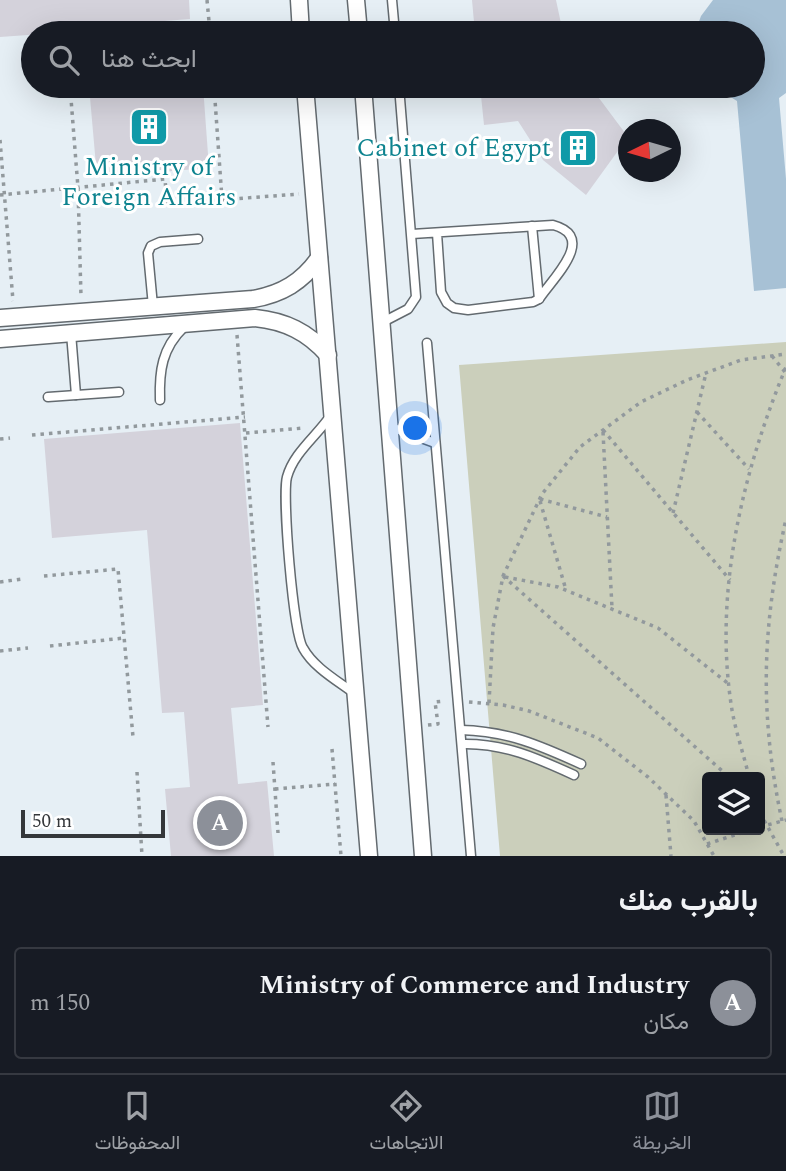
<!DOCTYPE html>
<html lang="ar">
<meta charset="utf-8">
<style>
:root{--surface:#171b24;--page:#242831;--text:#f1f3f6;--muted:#9ea1a6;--line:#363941;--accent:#8c9099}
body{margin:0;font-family:Spectral,Vazirmatn,serif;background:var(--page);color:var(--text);direction:rtl}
.controls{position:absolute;right:21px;bottom:21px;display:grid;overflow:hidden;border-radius:7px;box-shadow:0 7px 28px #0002}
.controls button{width:63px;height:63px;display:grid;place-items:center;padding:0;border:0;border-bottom:2px solid var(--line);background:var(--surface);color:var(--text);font:35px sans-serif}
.compass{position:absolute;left:618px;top:119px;width:63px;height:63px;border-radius:50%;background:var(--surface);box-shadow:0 7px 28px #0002;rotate:265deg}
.scale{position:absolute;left:21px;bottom:18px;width:144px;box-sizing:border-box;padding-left:7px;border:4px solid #34373a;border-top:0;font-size:19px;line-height:24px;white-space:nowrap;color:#34373a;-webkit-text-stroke:5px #fff;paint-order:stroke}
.you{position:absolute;left:416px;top:429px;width:24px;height:24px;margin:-18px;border:5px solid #fff;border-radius:50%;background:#1a73e8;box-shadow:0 0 0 10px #1a73e833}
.badge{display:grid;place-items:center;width:46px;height:46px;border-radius:50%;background:var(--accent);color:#fff;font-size:23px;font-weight:700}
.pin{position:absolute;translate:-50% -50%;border:4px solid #fff;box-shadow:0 2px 7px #0006}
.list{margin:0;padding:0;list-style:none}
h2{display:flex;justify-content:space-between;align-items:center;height:91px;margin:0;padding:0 28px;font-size:30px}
h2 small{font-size:23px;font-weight:400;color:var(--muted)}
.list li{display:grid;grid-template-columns:46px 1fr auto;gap:21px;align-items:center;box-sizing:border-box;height:112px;margin:0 14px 14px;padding:0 14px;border:2px solid var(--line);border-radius:7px}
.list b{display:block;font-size:26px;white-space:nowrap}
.list p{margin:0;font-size:23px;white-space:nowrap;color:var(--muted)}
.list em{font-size:23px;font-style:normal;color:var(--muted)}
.icon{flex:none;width:38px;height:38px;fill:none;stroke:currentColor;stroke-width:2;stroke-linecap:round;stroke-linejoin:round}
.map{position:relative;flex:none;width:786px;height:856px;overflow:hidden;direction:ltr}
.search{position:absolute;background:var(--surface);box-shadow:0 7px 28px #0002;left:21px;right:21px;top:21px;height:77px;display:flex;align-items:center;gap:18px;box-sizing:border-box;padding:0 24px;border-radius:38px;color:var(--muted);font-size:26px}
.sheet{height:217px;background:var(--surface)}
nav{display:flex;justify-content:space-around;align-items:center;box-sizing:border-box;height:98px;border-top:2px solid var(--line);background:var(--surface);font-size:19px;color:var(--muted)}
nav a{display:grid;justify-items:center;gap:4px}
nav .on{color:var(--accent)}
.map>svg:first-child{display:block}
.green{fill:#cbcfbb;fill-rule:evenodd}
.water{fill:#a7c1d5}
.building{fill:#d4d2db}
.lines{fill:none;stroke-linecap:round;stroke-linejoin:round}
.lane-casing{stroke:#636a6f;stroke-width:11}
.street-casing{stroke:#636a6f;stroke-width:19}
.path{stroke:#92999d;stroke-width:3.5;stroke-dasharray:3.5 5;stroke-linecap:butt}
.lane{stroke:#fff;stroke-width:8}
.street{stroke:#fff;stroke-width:16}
.labels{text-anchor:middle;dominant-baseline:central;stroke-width:6;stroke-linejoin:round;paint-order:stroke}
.culture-label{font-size:26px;fill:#0d838f;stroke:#fff;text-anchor:end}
</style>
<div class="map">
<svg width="786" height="856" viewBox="0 0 786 856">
<rect width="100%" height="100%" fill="#e6eff5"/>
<!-- green -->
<path class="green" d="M786 342V856H500L459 365ZM707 777H760V830H707Z"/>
<!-- water -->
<path class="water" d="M713 0H786V93L779 98 786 179V288L754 291 737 101 713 86H753V33H695L701 16Z"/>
<!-- building -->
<g class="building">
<path d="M0 0H189L190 19 152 22V33H124V28L0 37Z"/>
<path d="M472 0H556L563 33H475Z"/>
<path d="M89 86H203L209 168 97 177Z"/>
<path d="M480 86H590L628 137 586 195 543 160 518 121 484 125Z"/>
<path d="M240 423 263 705 231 708 238 784 267 781 274 856H171L165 789 190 787 184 712 162 713 147 530 52 538 44 439Z"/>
</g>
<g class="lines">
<!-- lane casing -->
<g class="lane-casing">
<g id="lane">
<path d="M392 0 395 33"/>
<path d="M532 226 539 299"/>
<path d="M412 234 553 225C598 237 552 279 539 299L533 302 468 310 454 308 447 303 441 292 437 233"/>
<path d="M153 306 148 253 151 246 160 242 198 239"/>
<path d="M381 323 408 309 416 297 399 86"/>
<path d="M71 333 76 395"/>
<path d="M427 343 471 856"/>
<path d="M48 397 119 392"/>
<path d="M160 400C159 371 162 348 184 327"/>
<path d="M331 415C317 436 294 452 287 477 282 495 293 632 303 648 314 668 338 681 355 694"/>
<path d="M388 426 435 443"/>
<path d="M461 730C507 731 539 745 581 764"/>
<path d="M462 744C504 743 537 758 574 775"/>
</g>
</g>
<!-- street casing -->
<g class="street-casing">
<g id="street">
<path d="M299 0 301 33"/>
<path d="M356 0 359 33"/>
<path d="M305 86 369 856"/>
<path d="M363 86 423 856"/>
<path d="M0 318 253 299C282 294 302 282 319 258"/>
<path d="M0 339 255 318C285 321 308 332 328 355"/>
</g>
</g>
<!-- path -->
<g class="path">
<path d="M207 0 210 32"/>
<path d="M195 33 265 28 266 33"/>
<path d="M28 65 33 64"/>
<path d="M70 86 78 188 81 297"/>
<path d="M214 86 222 199"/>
<path d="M0 140 13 301"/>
<path d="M0 195 165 179 167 204 299 194"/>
<path d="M237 335 268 727"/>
<path d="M772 356 785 372"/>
<path d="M697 412 749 469"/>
<path d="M603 430 730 580"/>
<path d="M603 432 612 608"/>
<path d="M246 433 304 428"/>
<path d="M32 435 245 417"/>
<path d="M0 439 10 438"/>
<path d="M540 499 607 517"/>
<path d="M540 501 566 590"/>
<path d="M673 513 706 373"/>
<path d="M44 576 118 569 133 737"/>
<path d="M503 576 729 777"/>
<path d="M505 577 558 587 658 628 730 685"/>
<path d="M0 582 22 579"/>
<path d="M50 646 124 638"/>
<path d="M0 651 28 648"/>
<path d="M469 702 503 705 529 711 598 738 648 777 694 821 714 856"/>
<path d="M489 703 493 628 503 576 542 494 580 447 641 402 687 380 741 360 786 354"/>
<path d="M428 725 438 724 435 702 444 701"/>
<path d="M332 749 341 856"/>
<path d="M273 762 278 833"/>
<path d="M137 772 142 856"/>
<path d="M749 777C744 755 736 733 732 710 713 594 742 474 786 367"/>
<path d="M275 789 335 784"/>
<path d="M666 795 671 856"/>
<path d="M760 813 784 856"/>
<path d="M782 821C759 713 762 626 786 519"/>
<path d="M760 827 786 820"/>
<path d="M707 844 750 830"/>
</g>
<!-- lane -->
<use href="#lane" class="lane"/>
<!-- street -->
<use href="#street" class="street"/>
</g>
<!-- icons -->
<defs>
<g id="building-square" transform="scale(2.0125)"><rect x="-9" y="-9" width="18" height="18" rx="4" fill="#0f9aa8" stroke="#fff"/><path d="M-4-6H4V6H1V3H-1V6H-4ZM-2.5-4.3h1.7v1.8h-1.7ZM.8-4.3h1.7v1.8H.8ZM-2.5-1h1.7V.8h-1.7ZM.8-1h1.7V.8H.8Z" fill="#fff"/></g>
</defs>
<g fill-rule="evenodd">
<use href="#building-square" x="149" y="127"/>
<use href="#building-square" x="578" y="148"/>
</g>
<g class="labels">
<!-- culture labels -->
<g class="culture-label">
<text x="551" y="148">Cabinet of Egypt</text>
<text x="149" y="167" text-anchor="middle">Ministry of<tspan x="149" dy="30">Foreign Affairs</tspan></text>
</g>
</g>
</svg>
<div class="controls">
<button><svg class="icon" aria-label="layers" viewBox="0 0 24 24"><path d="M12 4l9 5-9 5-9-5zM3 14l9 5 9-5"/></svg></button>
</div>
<svg class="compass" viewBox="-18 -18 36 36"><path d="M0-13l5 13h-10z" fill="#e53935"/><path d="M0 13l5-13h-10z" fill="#9ea1a6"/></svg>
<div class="scale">50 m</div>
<div class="you"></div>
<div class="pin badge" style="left:220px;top:823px">A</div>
<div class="search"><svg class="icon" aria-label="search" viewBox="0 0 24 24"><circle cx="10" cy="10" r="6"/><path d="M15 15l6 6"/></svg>ابحث هنا</div>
</div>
<section class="sheet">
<h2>بالقرب منك<small></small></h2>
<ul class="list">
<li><span class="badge">A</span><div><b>Ministry of Commerce and Industry</b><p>مكان</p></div><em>150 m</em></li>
</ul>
</section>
<nav>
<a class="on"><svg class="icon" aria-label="map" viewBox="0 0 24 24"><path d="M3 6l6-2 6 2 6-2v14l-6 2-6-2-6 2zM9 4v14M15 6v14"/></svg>الخريطة</a>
<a><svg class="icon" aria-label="directions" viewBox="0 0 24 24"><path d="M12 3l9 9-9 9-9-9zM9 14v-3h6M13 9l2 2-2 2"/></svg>الاتجاهات</a>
<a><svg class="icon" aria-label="saved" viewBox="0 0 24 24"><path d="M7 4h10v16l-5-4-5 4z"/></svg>المحفوظات</a>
</nav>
